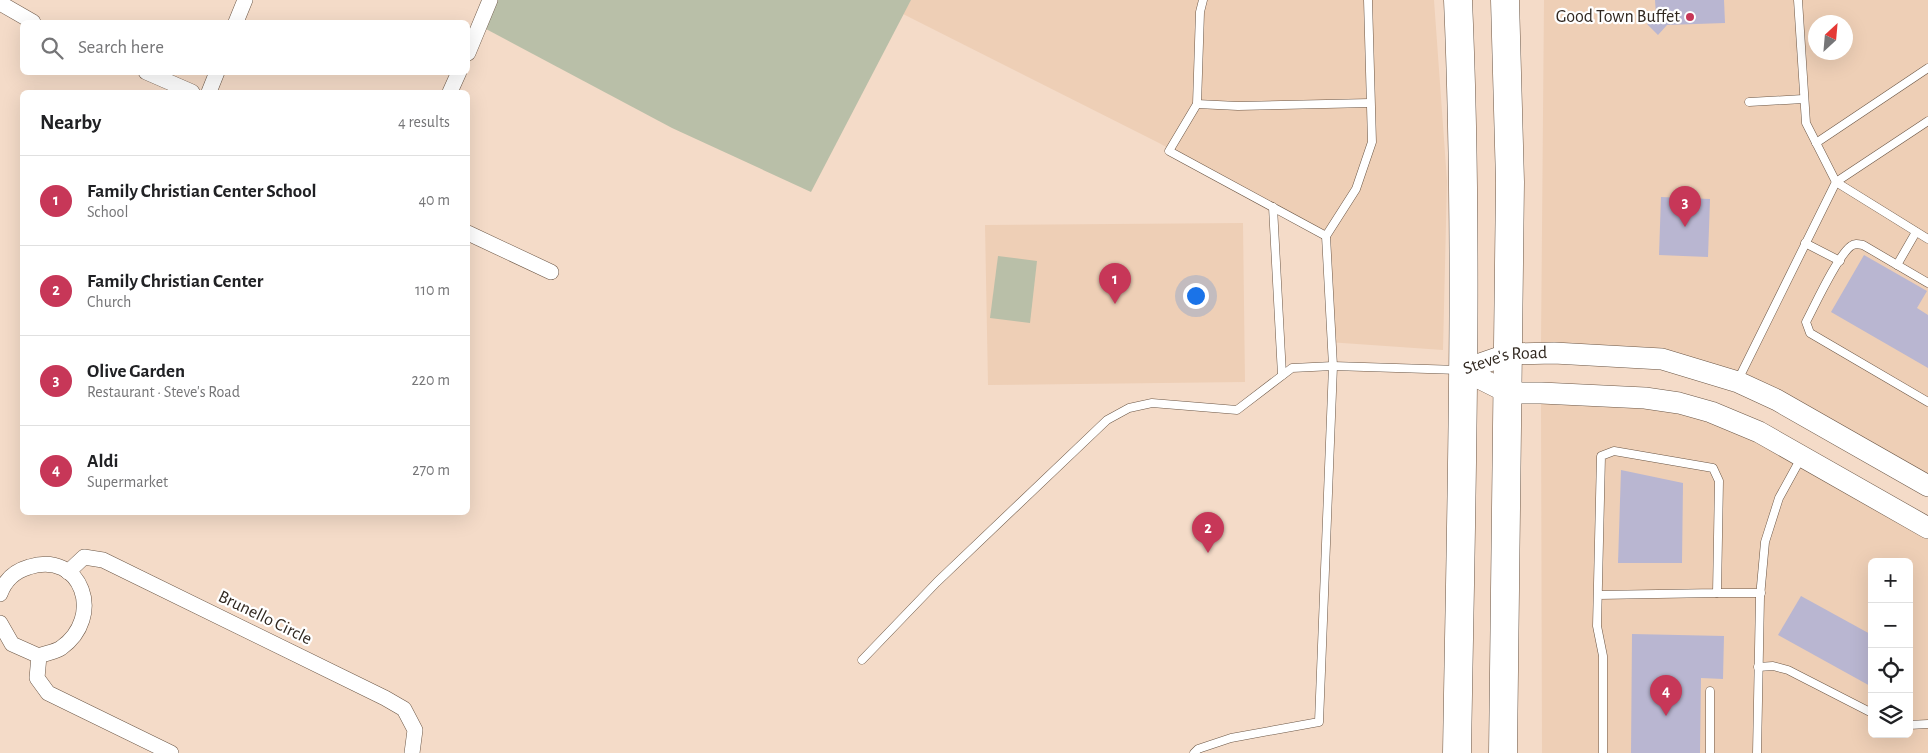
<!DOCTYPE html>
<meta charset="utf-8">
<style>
:root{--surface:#fff;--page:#f2f2f2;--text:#202124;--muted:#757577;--line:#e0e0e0;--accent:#c73758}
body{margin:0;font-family:"Alegreya Sans",sans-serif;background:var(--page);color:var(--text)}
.controls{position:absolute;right:15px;bottom:15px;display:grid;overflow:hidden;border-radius:8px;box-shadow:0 5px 20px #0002}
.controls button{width:45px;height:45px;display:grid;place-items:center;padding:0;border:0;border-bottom:1px solid var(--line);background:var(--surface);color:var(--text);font:25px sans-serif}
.compass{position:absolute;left:1808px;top:15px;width:45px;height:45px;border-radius:50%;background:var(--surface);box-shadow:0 5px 20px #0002;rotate:26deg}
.you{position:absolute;left:1195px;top:295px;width:18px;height:18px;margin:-12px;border:4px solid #fff;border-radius:50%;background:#1a73e8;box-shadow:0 0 0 8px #1a73e833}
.badge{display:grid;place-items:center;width:32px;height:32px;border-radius:50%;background:var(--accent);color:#fff;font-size:16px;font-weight:700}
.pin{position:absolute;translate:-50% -41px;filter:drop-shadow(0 1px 2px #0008)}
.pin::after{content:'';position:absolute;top:26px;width:18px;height:15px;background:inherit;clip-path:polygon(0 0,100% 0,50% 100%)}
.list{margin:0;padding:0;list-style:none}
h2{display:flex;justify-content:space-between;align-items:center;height:65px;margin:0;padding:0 20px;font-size:21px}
h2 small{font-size:16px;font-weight:400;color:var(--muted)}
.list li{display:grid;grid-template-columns:32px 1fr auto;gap:15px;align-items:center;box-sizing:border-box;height:90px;padding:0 20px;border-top:1px solid var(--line)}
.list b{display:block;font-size:19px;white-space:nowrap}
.list p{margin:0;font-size:16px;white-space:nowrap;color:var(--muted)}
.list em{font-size:16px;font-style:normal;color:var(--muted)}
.icon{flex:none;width:28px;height:28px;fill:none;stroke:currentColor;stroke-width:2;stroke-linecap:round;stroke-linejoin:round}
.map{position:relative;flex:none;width:1928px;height:753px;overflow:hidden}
.search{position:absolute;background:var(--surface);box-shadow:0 5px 20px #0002;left:20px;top:20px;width:450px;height:55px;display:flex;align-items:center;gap:12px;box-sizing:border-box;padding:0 18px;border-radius:8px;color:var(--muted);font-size:19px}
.panel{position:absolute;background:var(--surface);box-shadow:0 5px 20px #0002;left:20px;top:90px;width:450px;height:425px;border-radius:8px}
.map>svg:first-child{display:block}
.built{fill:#eecfb6;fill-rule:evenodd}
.green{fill:#b9bfa8}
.building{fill:#b9b6d1}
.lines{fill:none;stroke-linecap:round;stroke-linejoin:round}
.lane-casing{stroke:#6b5645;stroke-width:9}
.street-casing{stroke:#6b5645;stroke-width:16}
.secondary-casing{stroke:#6b5645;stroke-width:22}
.highway-casing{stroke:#6b5645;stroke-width:29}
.lane{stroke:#fff;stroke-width:8}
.street{stroke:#fff;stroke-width:15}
.secondary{stroke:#fff;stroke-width:21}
.highway{stroke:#fff;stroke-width:28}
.poi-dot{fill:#c73758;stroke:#fff;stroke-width:2}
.labels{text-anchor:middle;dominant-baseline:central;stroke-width:4.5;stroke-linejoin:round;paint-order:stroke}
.poi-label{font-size:18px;fill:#312820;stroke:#fff;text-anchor:end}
.street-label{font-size:18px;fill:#312820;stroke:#fff}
</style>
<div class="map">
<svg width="1928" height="753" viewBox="0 0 1928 753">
<rect width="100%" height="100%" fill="#f4dbc8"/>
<!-- built -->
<g class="built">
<path d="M911 0H1434L1447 181 1443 350 1328 342V238L1159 143 903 14Z"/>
<path d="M1544 0H1928V476L1781 392 1541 345ZM1816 22H1846V52H1816Z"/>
<path d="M1243 223 1245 382 988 385 985 225Z"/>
<path d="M1541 402 1644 407 1677 412 1739 432 1928 539V753H1542ZM1872 562H1909V734H1872Z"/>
</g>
<!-- green -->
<g class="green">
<path d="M498 0H911L811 192 672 128 486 29Z"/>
<path d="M998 256 1037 261 1030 323 990 318Z"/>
</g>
<!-- building -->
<g class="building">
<path d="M1655 0H1724L1725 23 1667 25 1658 35 1647 24 1656 15Z"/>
<path d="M1661 197 1710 199 1708 257 1659 255Z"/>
<path d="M1864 255 1927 291 1917 308 1928 315V368L1831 312Z"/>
<path d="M1621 470 1683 483 1682 563H1618Z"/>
<path d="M1801 596 1872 635V687L1778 635Z"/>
<path d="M1632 634 1724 636 1723 679 1701 678 1700 753H1631Z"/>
</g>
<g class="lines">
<!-- lane casing -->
<g class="lane-casing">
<g id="lane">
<path d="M1203 0 1200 12 1197 104 1169 151 1326 236"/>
<path d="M1798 0 1806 123 1836 182 1928 239"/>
<path d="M1749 102 1803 99"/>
<path d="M1197 104 1238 106 1370 103"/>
<path d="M1816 143 1928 68"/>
<path d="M1273 207 1282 375"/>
<path d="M1805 243 1840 261"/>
<path d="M1897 265 1916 232"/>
<path d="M1928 283 1863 245C1858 244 1855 243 1851 246 1838 255 1815 305 1806 322L1810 333 1928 402"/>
<path d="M1738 380 1836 182 1928 121"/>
<path d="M1717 593H1761"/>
<path d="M1598 595 1717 593 1719 481 1713 468 1614 451 1601 456 1597 626 1603 656V753"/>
<path d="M862 660 937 582 1107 420 1129 408 1152 403 1237 410 1292 368 1333 366 1459 370"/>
<path d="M1758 667 1773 666 1788 670 1872 713"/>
<path d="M1909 725 1928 724"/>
<path d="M1194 753 1198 749 1231 738 1319 722 1333 366 1326 236 1356 189 1372 142 1368 0"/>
<path d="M1710 753V691"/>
<path d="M1757 753 1760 597 1765 542 1779 498 1801 458"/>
</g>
</g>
<!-- street casing -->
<g class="street-casing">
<g id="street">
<path d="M0 3 33 22"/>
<path d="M236 22 245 0"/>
<path d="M468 53 490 0"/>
<path d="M146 72 192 92"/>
<path d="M209 92 217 72"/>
<path d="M450 92 459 72"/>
<path d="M468 233 551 272"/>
<path d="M68 572 84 557 103 560 385 698 404 709 415 730 412 753"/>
<path d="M0 594C5 580 15 571 29 567 82 550 105 617 61 648 55 652 46 653 39 656L12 644 0 623"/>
<path d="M39 656 37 678 48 693 171 753"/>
</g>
</g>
<!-- secondary casing -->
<g class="secondary-casing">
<g id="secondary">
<path d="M1463 370 1509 393H1541L1645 398 1679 403 1711 412 1759 432 1928 528"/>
<path id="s1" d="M1463 370 1509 354 1554 353 1662 359 1738 382 1777 400 1928 486"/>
</g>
</g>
<!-- highway casing -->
<g class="highway-casing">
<g id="highway">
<path d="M1457 753C1461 502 1469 251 1458 0"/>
<path d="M1503 753 1510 182 1505 0"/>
</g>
</g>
<!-- lane -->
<use href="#lane" class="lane"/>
<!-- street -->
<use href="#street" class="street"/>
<!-- secondary -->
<use href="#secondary" class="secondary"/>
<!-- highway -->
<use href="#highway" class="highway"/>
</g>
<!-- markers -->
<circle class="poi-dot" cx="1690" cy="17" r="5"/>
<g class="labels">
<!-- poi labels -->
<g class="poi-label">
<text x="1680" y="17">Good Town Buffet</text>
</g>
<!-- street labels -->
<g class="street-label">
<text stroke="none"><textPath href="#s1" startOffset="44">Steve's Road</textPath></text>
<text transform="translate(265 618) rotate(26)">Brunello Circle</text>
</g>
</g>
</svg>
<div class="controls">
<button>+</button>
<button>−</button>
<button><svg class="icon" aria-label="locate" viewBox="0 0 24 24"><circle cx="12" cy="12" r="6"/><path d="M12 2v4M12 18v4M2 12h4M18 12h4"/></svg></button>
<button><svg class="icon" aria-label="layers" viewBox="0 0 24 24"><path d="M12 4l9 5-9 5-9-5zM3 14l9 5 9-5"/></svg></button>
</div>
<svg class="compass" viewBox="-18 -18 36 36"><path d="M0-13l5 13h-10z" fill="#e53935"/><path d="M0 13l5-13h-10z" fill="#757577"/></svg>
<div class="you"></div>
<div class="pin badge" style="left:1115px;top:304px">1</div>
<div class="pin badge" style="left:1208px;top:553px">2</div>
<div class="pin badge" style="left:1685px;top:227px">3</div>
<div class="pin badge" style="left:1666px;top:716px">4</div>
<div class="search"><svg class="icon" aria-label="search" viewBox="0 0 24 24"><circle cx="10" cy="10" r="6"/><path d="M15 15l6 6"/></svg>Search here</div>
<section class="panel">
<h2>Nearby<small>4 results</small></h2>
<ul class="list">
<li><span class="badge">1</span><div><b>Family Christian Center School</b><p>School</p></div><em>40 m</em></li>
<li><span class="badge">2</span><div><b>Family Christian Center</b><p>Church</p></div><em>110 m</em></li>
<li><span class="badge">3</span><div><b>Olive Garden</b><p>Restaurant · Steve's Road</p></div><em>220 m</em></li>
<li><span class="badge">4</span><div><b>Aldi</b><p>Supermarket</p></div><em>270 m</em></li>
</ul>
</section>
</div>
